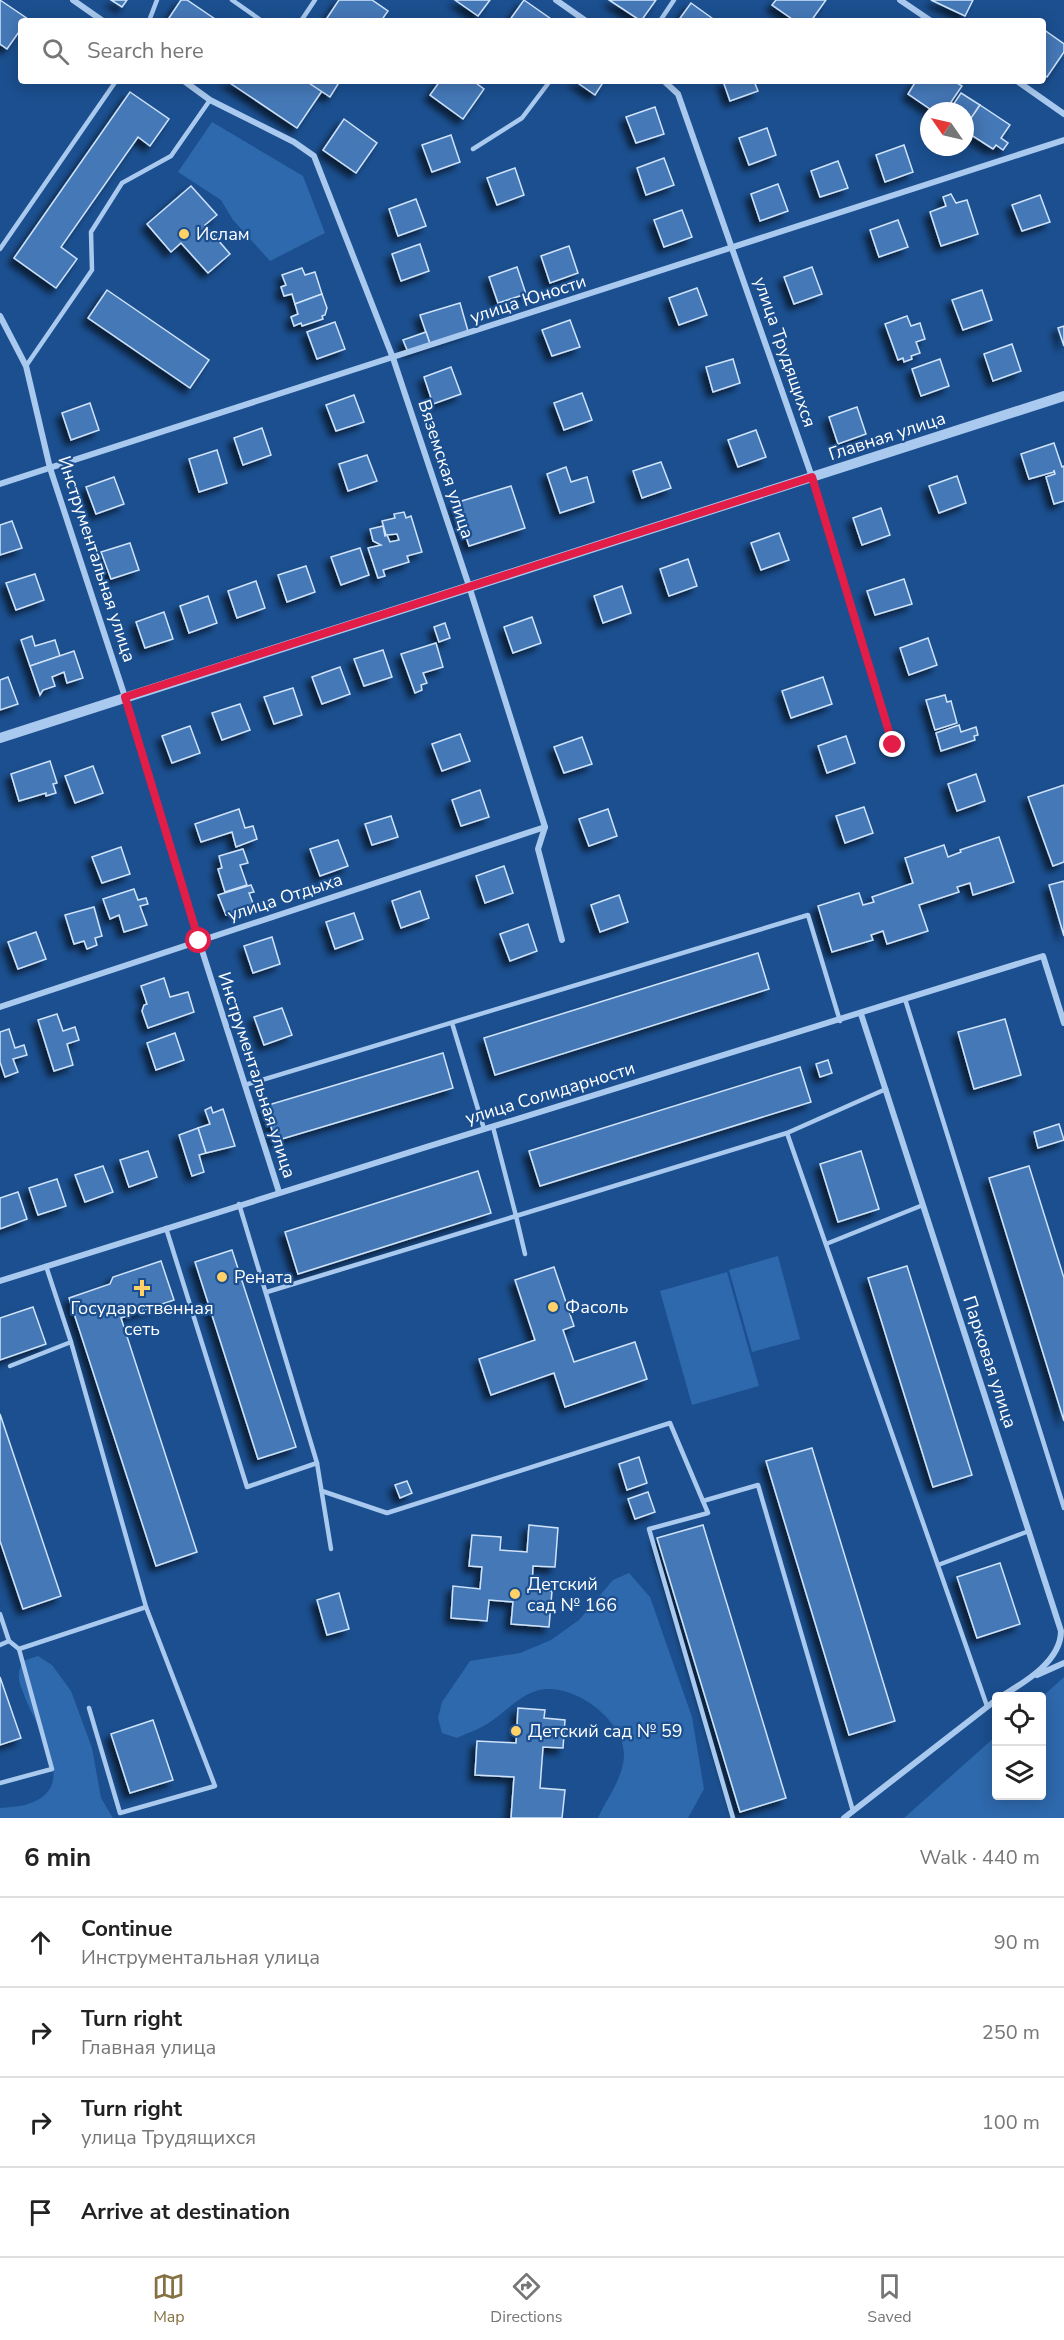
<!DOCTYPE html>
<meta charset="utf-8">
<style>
:root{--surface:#fff;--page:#f6f6f6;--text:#222;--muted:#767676;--line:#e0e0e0;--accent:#857141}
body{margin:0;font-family:"Nunito Sans",sans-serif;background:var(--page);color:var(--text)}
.controls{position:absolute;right:18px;bottom:18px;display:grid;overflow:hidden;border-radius:6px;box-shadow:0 3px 15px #0003}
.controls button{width:54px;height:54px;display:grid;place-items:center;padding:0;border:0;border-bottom:2px solid var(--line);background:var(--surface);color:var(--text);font:30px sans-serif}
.compass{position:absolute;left:920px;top:102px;width:54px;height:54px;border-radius:50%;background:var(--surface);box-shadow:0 3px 15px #0003;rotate:304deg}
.stop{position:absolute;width:18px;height:18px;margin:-14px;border:4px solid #e11d48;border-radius:50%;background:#fff}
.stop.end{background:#e11d48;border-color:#fff;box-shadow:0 2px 6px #0008}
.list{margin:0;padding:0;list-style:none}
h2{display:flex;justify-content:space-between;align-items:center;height:78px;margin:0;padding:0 24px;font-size:26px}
h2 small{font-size:20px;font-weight:400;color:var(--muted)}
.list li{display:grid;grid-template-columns:39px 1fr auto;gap:18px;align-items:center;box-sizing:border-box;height:90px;padding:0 24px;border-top:2px solid var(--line)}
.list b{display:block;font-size:22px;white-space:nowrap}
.list p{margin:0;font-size:20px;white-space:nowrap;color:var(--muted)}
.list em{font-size:20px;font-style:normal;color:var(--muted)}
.icon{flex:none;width:33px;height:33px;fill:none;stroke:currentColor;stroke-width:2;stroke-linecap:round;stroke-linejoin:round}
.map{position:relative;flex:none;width:1064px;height:1818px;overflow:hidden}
.search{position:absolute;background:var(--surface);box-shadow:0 3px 15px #0003;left:18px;right:18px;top:18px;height:66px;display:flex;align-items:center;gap:15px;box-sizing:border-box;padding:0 21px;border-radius:6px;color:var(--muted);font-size:22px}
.sheet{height:438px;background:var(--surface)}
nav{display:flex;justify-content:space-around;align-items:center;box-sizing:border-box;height:84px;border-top:2px solid var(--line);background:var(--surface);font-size:16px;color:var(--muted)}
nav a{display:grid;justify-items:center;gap:3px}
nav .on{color:var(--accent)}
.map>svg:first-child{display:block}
.green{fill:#2e69ad}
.building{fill:#4478b7;stroke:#cfe3fa;stroke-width:1.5;filter:url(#shadow)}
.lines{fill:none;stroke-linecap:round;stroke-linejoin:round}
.service{stroke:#a9c9ee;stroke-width:4.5}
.minor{stroke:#a9c9ee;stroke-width:6}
.tertiary{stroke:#a9c9ee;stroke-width:10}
.route{stroke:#e11d48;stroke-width:8}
.poi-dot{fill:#ffd166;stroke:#1b4f8f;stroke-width:2}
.labels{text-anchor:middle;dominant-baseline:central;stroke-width:4.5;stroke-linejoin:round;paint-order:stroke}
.poi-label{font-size:18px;fill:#fff;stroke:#1b4f8f;text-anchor:start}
.street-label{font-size:18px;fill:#fff;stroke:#1b4f8f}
</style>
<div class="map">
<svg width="1064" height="1818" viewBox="0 0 1064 1818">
<defs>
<filter id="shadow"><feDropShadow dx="-5.5" dy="5.5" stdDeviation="3" flood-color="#0009"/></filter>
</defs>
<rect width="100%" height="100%" fill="#1b4f8f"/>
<!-- green -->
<g class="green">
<path d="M212 122 303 176 325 233 270 261 233 220 221 200 178 172Z"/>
<path d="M778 1256 800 1339 752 1352 729 1270Z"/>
<path d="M727 1272 759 1386 692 1405 660 1291Z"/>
<path d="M629 1573 650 1597 692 1717 704 1789 688 1818H598C607 1798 624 1777 624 1754 624 1719 570 1680 536 1691 517 1697 504 1714 487 1724 478 1730 467 1733 457 1738L442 1733 438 1718 442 1702 470 1661 520 1653 551 1640 579 1620 613 1580Z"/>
<path d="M38 1656 52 1665 71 1691 92 1748 101 1798 113 1818H0V1808C9 1807 19 1807 28 1804 83 1787 34 1726 23 1692 21 1687 18 1680 19 1674 19 1670 21 1665 23 1661Z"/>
<path d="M1064 1677V1818H904L996 1736V1796H1042V1697Z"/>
</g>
<!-- building -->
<g class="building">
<path d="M0 0 28 19 27 21H21V29L7 49 0 44Z"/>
<path d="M111 0H127L122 7Z"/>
<path d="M181 0H187L218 21H167Z"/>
<path d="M339 0H372L388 11 381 21H325Z"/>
<path d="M455 0H490L478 16Z"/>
<path d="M524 0 554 21H509Z"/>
<path d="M609 0H656L641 21Z"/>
<path d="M776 0H826L811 21H795L772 5Z"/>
<path d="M931 0H973L965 16Z"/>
<path d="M691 3 716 21H678Z"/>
<path d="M1043 29 1064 44V52L1047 77 1043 74Z"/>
<path d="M227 81H306L322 91 297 128Z"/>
<path d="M306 81H340L330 97Z"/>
<path d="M440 81H473L484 89 463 119 430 95Z"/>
<path d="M575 81H604L595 95Z"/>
<path d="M723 81H754L758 91 730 101Z"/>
<path d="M916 81H954L962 86 945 111H933L908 94Z"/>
<path d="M130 92 169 119 150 146 138 137 61 247 77 259 56 288 14 258Z"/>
<path d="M961 93 980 105 965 127V111H949Z"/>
<path d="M980 105 1010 125 1001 138 1008 143 1003 150 996 145 993 149 965 131V127Z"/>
<path d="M655 107 664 134 636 143 626 117Z"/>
<path d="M344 119 377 143 356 173 323 150Z"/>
<path d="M767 128 776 155 749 165 739 138Z"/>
<path d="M451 135 460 162 432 172 422 145Z"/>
<path d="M904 145 913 172 885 182 876 155Z"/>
<path d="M664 158 674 185 646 195 637 168Z"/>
<path d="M838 161 848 188 820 197 811 171Z"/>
<path d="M515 168 524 195 497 205 487 178Z"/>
<path d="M778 184 788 211 760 221 751 194Z"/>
<path d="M191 186 217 215 205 225 230 254 208 273 181 243 171 252 147 224Z"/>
<path d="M951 194 956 203 967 200 978 234 941 246 930 212 946 206 943 197Z"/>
<path d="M1040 195 1050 222 1022 231 1012 205Z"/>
<path d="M416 199 426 226 398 236 389 209Z"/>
<path d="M682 210 692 237 664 247 654 220Z"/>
<path d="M898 220 908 247 879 257 870 230Z"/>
<path d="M420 244 429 271 401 281 392 254Z"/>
<path d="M569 246 578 273 550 283 541 256Z"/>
<path d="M517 267 526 294 498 303 489 277Z"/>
<path d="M812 267 822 294 794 304 784 277Z"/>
<path d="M302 268 305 275 315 272 322 294 295 304 292 294 284 296 281 287 286 285 282 275Z"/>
<path d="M697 288 707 315 679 325 669 298Z"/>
<path d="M107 290 209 360 190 388 88 318Z"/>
<path d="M982 290 992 320 963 330 952 300Z"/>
<path d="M322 294 327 308 325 315 322 316 323 319 302 326 301 323 294 326 291 317 298 314 295 304Z"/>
<path d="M460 303 468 331 430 344 420 315Z"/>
<path d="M907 316 911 326 920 323 925 339 916 342 920 353 911 356 912 359 904 362 903 358 898 360 885 324Z"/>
<path d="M570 320 580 347 552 356 542 330Z"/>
<path d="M335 322 345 349 317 359 307 332Z"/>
<path d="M1064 326V346L1058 328Z"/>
<path d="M426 332 430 344 408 352 403 340Z"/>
<path d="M1012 344 1021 371 993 381 984 354Z"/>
<path d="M733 359 740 383 713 392 706 367Z"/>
<path d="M940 359 949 386 921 396 912 369Z"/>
<path d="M451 367 461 394 433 404 424 377Z"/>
<path d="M582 393 592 420 564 430 554 403Z"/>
<path d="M354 395 364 422 336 431 326 405Z"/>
<path d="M90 403 99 430 71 440 62 413Z"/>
<path d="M857 407 866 434 838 444 829 417Z"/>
<path d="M262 428 271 455 243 465 234 438Z"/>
<path d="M756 430 766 457 738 467 728 440Z"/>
<path d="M1054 443 1062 467 1064 466V501L1054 504 1046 477 1055 474 1054 470V472L1029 479 1021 454Z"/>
<path d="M217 450 227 483 199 492 189 459Z"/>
<path d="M367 455 377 481 348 491 339 464Z"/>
<path d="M661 462 671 488 642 498 633 471Z"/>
<path d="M566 467 571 482 587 477 594 502 560 513 547 474Z"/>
<path d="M957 476 966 503 939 513 929 486Z"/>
<path d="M114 477 124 504 96 514 86 487Z"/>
<path d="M511 486 525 528 469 546 455 503Z"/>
<path d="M881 508 890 535 862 545 853 518Z"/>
<path d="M404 512 406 518 411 516 422 552 407 556 409 562 383 570 385 576 378 578 368 548 381 545 373 541 370 529 383 526 385 536 387 535 390 542 399 540 397 534 386 535 382 521 395 518 394 514Z"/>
<path d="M12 521 22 548 0 555V525Z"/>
<path d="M779 533 789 560 761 570 751 543Z"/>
<path d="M130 543 139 570 111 579 101 552Z"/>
<path d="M360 548 369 575 341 585 331 557Z"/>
<path d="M688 559 697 586 669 596 660 569Z"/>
<path d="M306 566 315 592 287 602 278 575Z"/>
<path d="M35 574 44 600 16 610 6 583Z"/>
<path d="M904 579 912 604 875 615 867 591Z"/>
<path d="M256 581 265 608 237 618 228 591Z"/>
<path d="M622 586 631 613 603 623 594 596Z"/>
<path d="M208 596 217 623 189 633 180 606Z"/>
<path d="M164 612 173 639 145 648 136 622Z"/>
<path d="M532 617 541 643 513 653 504 627Z"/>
<path d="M445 623 450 638 439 642 434 627Z"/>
<path d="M32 636 35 646 55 640 60 656 30 666 21 640Z"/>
<path d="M928 638 937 665 909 675 900 648Z"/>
<path d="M436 643 443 667 423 673 427 683 421 685 422 690 415 693 401 654Z"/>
<path d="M383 650 392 677 364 686 354 659Z"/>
<path d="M74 651 83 678 67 683 64 672 52 677 55 686 43 690 40 695 30 666Z"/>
<path d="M340 667 350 694 322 704 312 677Z"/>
<path d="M8 677 18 704 0 710V680Z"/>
<path d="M823 677 832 704 791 718 782 691Z"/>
<path d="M293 688 302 715 274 724 264 697Z"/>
<path d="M945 695 947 702 951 701 957 723 935 730 926 700Z"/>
<path d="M240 704 250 730 222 740 212 713Z"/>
<path d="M959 725 961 732 976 727 978 735 974 736 975 740 941 751 936 733Z"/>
<path d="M190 726 200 753 172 763 162 736Z"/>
<path d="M460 734 470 761 442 771 432 744Z"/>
<path d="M846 736 855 763 827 773 818 746Z"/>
<path d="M582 737 592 764 564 773 554 747Z"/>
<path d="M50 761 57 783 53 784 56 793 46 796V793L19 801 11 774Z"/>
<path d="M93 766 103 793 75 803 65 776Z"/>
<path d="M976 774 985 801 957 811 948 784Z"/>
<path d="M1064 785V862L1053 866 1028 797Z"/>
<path d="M480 790 489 817 461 826 452 800Z"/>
<path d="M864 807 873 833 845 843 836 816Z"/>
<path d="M239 809 245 828 253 826 257 839 236 847 232 832 201 842 195 824Z"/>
<path d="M608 809 617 836 589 846 579 819Z"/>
<path d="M391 816 398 837 372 845 365 824Z"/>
<path d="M999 837 1014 882 973 895 970 883 957 887 959 892 919 905 928 931 887 944 883 931 871 935 873 940 832 952 818 906 859 893 863 905 874 902 872 897 913 883 905 858 944 845 948 857 961 852 960 850Z"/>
<path d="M338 840 348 866 320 876 310 849Z"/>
<path d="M121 847 130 874 102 883 92 857Z"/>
<path d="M243 849 248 863 240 865 247 885 225 892 218 869 222 868 219 856Z"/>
<path d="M504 866 513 893 485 903 476 876Z"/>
<path d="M1064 881V936L1049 885Z"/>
<path d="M251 885 254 892 249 893 254 906 226 915 218 895Z"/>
<path d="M134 889 138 900 146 898 148 904 140 906 147 925 124 932 119 915 110 919 103 899Z"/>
<path d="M420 891 429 918 401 928 392 901Z"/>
<path d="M619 895 628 922 600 932 591 905Z"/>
<path d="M94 907 102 936 95 938 97 945 87 949 84 941 74 944 65 915Z"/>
<path d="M354 913 363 939 335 949 326 922Z"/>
<path d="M528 924 537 951 510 961 500 934Z"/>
<path d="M36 932 46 959 18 969 8 942Z"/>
<path d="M272 937 280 964 253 973 244 946Z"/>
<path d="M758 953 769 989 495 1075 484 1038Z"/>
<path d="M164 978 170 997 188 992 194 1012 148 1028 142 1011 144 1005 147 1004 141 986Z"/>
<path d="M282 1008 292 1035 264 1045 254 1017Z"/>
<path d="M57 1014 63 1031 75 1027 79 1040 67 1044 73 1065 54 1071 38 1020Z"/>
<path d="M1005 1019 1021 1075 974 1089 958 1032Z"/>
<path d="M9 1029 15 1048 24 1045 27 1055 13 1059 18 1072 5 1077 0 1062V1032Z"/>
<path d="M175 1033 184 1060 156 1070 147 1043Z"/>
<path d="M443 1053 453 1088 275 1141 265 1106Z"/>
<path d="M828 1060 832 1073 820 1077 816 1064Z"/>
<path d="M800 1067 811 1102 540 1186 529 1151Z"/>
<path d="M211 1107 213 1113 223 1109 235 1146 206 1153 198 1128 210 1124 205 1110Z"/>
<path d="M1059 1124 1064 1140 1038 1148 1034 1132Z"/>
<path d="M198 1128 206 1153 199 1155 204 1172 192 1176 179 1135Z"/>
<path d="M148 1151 157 1177 129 1187 120 1160Z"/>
<path d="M861 1151 879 1209 838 1222 820 1164Z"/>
<path d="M103 1166 113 1192 85 1202 75 1175Z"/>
<path d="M1029 1166 1064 1278V1421L989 1178Z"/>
<path d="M478 1171 491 1213 298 1274 285 1232Z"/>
<path d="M57 1179 66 1206 38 1215 29 1188Z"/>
<path d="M18 1192 27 1219 0 1229V1198Z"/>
<path d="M232 1250 296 1447 258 1459 195 1262Z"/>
<path d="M161 1261 174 1300 121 1318 197 1552 156 1566 69 1298 110 1284 113 1277Z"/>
<path d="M907 1266 972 1475 933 1487 868 1278Z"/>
<path d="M554 1267 574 1326 563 1330 574 1362 635 1342 647 1379 565 1407 554 1373 491 1395 479 1359 535 1340 515 1280Z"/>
<path d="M33 1307 46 1344 0 1360V1318Z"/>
<path d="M0 1414 61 1596 23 1609 0 1541Z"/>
<path d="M812 1448 895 1721 849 1735 766 1461Z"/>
<path d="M639 1457 647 1483 627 1490 619 1464Z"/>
<path d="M407 1481 412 1493 400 1498 395 1485Z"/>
<path d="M648 1492 655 1512 635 1519 628 1499Z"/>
<path d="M529 1525 558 1528 555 1567 533 1566 532 1590 552 1591 549 1627 511 1624 513 1602 489 1600 487 1621 451 1618 453 1586 480 1589 482 1567 469 1566 472 1535 501 1537 500 1550 527 1552Z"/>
<path d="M703 1525 786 1798 740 1812 657 1538Z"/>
<path d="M1000 1563 1020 1624 977 1638 957 1577Z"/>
<path d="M339 1593 349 1629 327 1635 317 1600Z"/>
<path d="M0 1677 21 1738 0 1745Z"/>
<path d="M518 1708 545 1710 544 1718 565 1720 563 1748 543 1747 540 1788 565 1790 562 1818H511L514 1777 475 1775 477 1741 516 1743Z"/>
<path d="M153 1720 173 1780 130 1793 111 1734Z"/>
</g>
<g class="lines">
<!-- service -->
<g class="service">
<path d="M232 0 262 21"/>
<path d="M149 21 157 0"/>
<path d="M301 21 315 0"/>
<path d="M660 21 674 0"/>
<path d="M473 149 522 118 550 81"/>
<path d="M0 249 116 81"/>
<path d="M26 366 92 270 91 232 122 183 171 156 210 100"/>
<path d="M905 999 1064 1508"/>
<path d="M452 1023 484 1129"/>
<path d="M245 1085 808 915 840 1021"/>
<path d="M886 1089 787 1133 987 1706"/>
<path d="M493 1127 516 1216 787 1133"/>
<path d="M239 1204 317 1463 331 1549"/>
<path d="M166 1228 247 1487 317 1463"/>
<path d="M826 1244 923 1205"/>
<path d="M46 1266 71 1342 146 1607 215 1786 120 1813 89 1708"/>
<path d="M267 1292 516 1216 525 1254"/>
<path d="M10 1366 71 1342"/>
<path d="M322 1491 387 1513 670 1423 708 1513 649 1529 733 1818"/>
<path d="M703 1501 758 1485 853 1811"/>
<path d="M938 1565 1029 1531"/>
<path d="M0 1614 9 1641"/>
<path d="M0 1645 9 1641 19 1649 146 1607"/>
<path d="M0 1783 52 1769 19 1649"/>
</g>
<!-- minor -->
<g class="minor">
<path d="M73 0 103 21"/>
<path d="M556 0 586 21"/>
<path d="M900 0 931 21"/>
<path d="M184 81 210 100 294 142 314 156 393 358 469 586 545 827 538 849 562 940"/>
<path d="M664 81 678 94 812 477 893 745"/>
<path d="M1017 81 1064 114"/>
<path d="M0 316 26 366 50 468 125 697 199 941 279 1192"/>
<path d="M0 484 1064 140"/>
<path d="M0 1007 545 827"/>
<path d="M861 1014 1061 1631C1061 1661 1025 1682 1002 1696"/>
<path d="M0 1281C347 1170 695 1065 1043 956L1064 1023"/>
<path d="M1037 1675 1064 1663"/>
<path d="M844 1818 996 1700"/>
</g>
<!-- tertiary -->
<path class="tertiary" d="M0 738 1064 396"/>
</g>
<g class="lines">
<!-- route -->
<path class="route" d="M199 941 125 697 812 477 893 745"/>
</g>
<!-- markers -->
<g class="poi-dot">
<circle cx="184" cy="234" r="6"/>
<circle cx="222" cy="1277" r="6"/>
<path d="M139 1279h6v6h6v6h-6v6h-6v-6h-6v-6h6z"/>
<circle cx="553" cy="1307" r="6"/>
<circle cx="515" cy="1594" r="6"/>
<circle cx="516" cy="1731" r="6"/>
</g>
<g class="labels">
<!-- poi labels -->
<g class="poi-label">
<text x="196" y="234">Ислам</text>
<text x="234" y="1277">Рената</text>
<text x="565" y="1307">Фасоль</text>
<text x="142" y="1308" text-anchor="middle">Государственная<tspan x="142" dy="21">сеть</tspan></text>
<text x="527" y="1584">Детский<tspan x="527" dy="21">сад № 166</tspan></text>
<text x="528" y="1731">Детский сад № 59</text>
</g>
<!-- street labels -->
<g class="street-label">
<text transform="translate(528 299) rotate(-18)">улица Юности</text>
<text transform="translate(785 352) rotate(71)">улица Трудящихся</text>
<text transform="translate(887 436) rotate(-18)">Главная улица</text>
<text transform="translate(446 469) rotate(72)">Вяземская улица</text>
<text transform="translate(97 559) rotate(72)">Инструментальная улица</text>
<text transform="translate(285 897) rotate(-18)">улица Отдыха</text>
<text transform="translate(257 1075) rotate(72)">Инструментальная улица</text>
<text transform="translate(550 1093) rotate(-17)">улица Солидарности</text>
<text transform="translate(990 1362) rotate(72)">Парковая улица</text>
</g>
</g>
</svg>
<div class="controls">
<button><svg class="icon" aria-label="locate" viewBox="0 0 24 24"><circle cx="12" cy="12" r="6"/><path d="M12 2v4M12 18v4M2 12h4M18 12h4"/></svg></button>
<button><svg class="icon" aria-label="layers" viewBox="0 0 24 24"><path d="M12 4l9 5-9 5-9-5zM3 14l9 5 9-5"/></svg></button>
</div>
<svg class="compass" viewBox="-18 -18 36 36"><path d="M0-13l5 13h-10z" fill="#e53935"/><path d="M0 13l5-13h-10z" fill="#767676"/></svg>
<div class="stop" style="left:199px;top:941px"></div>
<div class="stop end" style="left:893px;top:745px"></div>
<div class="search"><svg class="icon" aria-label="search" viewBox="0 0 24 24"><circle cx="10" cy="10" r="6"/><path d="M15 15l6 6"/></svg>Search here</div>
</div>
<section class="sheet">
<h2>6 min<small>Walk · 440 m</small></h2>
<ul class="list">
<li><svg class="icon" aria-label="ahead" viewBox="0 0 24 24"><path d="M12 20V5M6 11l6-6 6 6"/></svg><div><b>Continue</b><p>Инструментальная улица</p></div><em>90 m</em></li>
<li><svg class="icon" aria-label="right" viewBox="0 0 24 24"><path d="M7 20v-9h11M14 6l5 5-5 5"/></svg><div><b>Turn right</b><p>Главная улица</p></div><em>250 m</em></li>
<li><svg class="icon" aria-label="right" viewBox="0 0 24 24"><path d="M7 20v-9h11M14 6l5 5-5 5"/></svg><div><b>Turn right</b><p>улица Трудящихся</p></div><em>100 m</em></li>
<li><svg class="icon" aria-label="arrive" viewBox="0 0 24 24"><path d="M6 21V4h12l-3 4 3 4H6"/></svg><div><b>Arrive at destination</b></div></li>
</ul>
</section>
<nav>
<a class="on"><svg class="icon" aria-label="map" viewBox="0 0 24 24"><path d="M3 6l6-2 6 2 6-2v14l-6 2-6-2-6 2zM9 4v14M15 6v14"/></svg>Map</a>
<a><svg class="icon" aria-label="directions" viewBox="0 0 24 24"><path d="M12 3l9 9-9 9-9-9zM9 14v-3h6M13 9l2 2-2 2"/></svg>Directions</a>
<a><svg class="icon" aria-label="saved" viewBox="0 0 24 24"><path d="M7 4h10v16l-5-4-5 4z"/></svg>Saved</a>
</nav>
